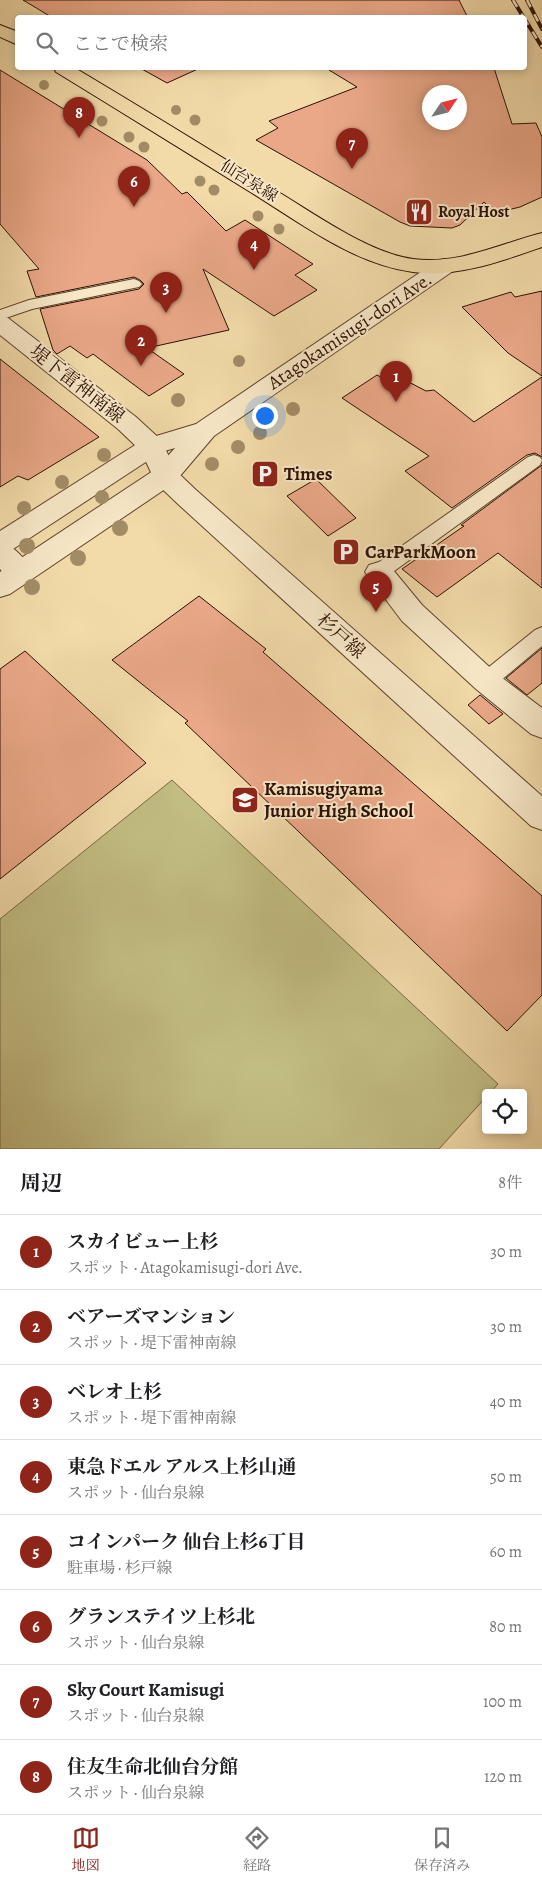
<!DOCTYPE html>
<html lang="ja">
<meta charset="utf-8">
<style>
:root{--surface:#fff;--page:#f6f6f6;--text:#202124;--muted:#757577;--line:#e0e0e0;--accent:#8f2418}
body{margin:0;font-family:Alegreya,"Noto Serif JP",serif;background:var(--page);color:var(--text)}
.controls{position:absolute;right:15px;bottom:15px;display:grid;overflow:hidden;border-radius:5px;box-shadow:0 2px 8px #0003}
.controls button{width:45px;height:45px;display:grid;place-items:center;padding:0;border:0;border-bottom:1px solid var(--line);background:var(--surface);color:var(--text);font:25px sans-serif}
.compass{position:absolute;left:422px;top:85px;width:45px;height:45px;border-radius:50%;background:var(--surface);box-shadow:0 2px 8px #0003;rotate:55deg}
.you{position:absolute;left:264px;top:415px;width:18px;height:18px;margin:-12px;border:4px solid #fff;border-radius:50%;background:#1a73e8;box-shadow:0 0 0 8px #1a73e833}
.badge{display:grid;place-items:center;width:32px;height:32px;border-radius:50%;background:var(--accent);color:#fff;font-size:16px;font-weight:700}
.pin{position:absolute;translate:-50% -41px;filter:drop-shadow(0 1px 2px #0008)}
.pin::after{content:'';position:absolute;top:26px;width:18px;height:15px;background:inherit;clip-path:polygon(0 0,100% 0,50% 100%)}
.list{margin:0;padding:0;list-style:none}
h2{display:flex;justify-content:space-between;align-items:center;height:65px;margin:0;padding:0 20px;font-size:21px}
h2 small{font-size:16px;font-weight:400;color:var(--muted)}
.list li{display:grid;grid-template-columns:32px 1fr auto;gap:15px;align-items:center;box-sizing:border-box;height:75px;padding:0 20px;border-top:1px solid var(--line)}
.list b{display:block;font-size:19px;white-space:nowrap}
.list p{margin:0;font-size:16px;white-space:nowrap;color:var(--muted)}
.list em{font-size:16px;font-style:normal;color:var(--muted)}
.icon{flex:none;width:28px;height:28px;fill:none;stroke:currentColor;stroke-width:2;stroke-linecap:round;stroke-linejoin:round}
.map{position:relative;flex:none;width:542px;height:1149px;overflow:hidden}
.search{position:absolute;background:var(--surface);box-shadow:0 2px 8px #0003;left:15px;right:15px;top:15px;height:55px;display:flex;align-items:center;gap:12px;box-sizing:border-box;padding:0 18px;border-radius:5px;color:var(--muted);font-size:19px}
.sheet{height:665px;background:var(--surface)}
nav{display:flex;justify-content:space-around;align-items:center;box-sizing:border-box;height:70px;border-top:1px solid var(--line);background:var(--surface);font-size:14px;color:var(--muted)}
nav a{display:grid;justify-items:center;gap:2px}
nav .on{color:var(--accent)}
.map>svg:first-child{display:block}
.green{fill:#c2bd83;stroke:#764}
.building{fill:#eaa888;stroke:#2c1004;fill-rule:evenodd}
.lines{fill:none;stroke-linecap:round;stroke-linejoin:round}
.service-casing{stroke:#5e422d;stroke-width:2}
.minor-casing{stroke:#5e422d;stroke-width:2}
.tertiary-casing{stroke:#5e422d;stroke-width:2}
.primary-casing{stroke:#2c1004;stroke-width:2}
.service{fill:#f7e7c7;fill-rule:evenodd}
.minor{fill:#f7e7c7;fill-rule:evenodd}
.tertiary{fill:#f7e7c7;fill-rule:evenodd}
.primary{fill:#f2daa9;fill-rule:evenodd}
.rail-casing{stroke:#2c1004;stroke-width:4}
.rail{stroke:#f7e7c7;stroke-width:2.5;stroke-dasharray:8;stroke-linecap:butt}
.tree{fill:#a28c66}
.labels{text-anchor:middle;dominant-baseline:central;stroke-width:4;stroke-linejoin:round;paint-order:stroke}
.far-street-label{font-size:16px;fill:#2c1004;stroke:#f7e7c7}
.far-poi-label{font-size:16px;font-weight:bold;fill:#2c1004;stroke:#f7e7c7;text-anchor:start}
.street-label{font-size:19px;fill:#2c1004;stroke:#f7e7c7}
.poi-label{font-size:19px;font-weight:bold;fill:#2c1004;stroke:#f7e7c7;text-anchor:start}
</style>
<div class="map">
<svg width="542" height="1149" viewBox="0 0 542 1149">
<rect width="100%" height="100%" fill="#f2daa9"/>
<filter id="stains"><feTurbulence type="fractalNoise" baseFrequency=".004" numOctaves="4"/><feColorMatrix values="0 0 0 0 .2 0 0 0 0 .09 0 0 0 0 .02 0 0 0 .5 -.17"/></filter>
<radialGradient id="worn" r=".72"><stop offset=".6" stop-color="#630" stop-opacity="0"/><stop offset="1" stop-color="#630" stop-opacity=".3"/></radialGradient>
<!-- green -->
<path class="green" d="M172 780 498 1084 490 1093H486V1097L439 1149H0V919Z"/>
<!-- building -->
<g class="building">
<path d="M23 0H459L468 18H53Z"/>
<path d="M140 68H200L167 83Z"/>
<path d="M334 68H494L512 124 536 123 542 137V197L520 207 495 213 484 202 460 225 452 228 410 226 400 222 256 140 278 128 269 121 357 87 329 70ZM430 92H460V122H430Z"/>
<path d="M0 70 147 160 182 194 187 192 226 231 245 220 313 264 295 275 317 290 274 316 203 269 229 330 147 348 184 374 149 396 93 354 87 358 70 346 57 354 53 350 40 309 139 289 144 284 140 280 134 277 36 297 27 271 39 269 0 224Z"/>
<path d="M542 291V376L508 353 462 307 511 292 515 297Z"/>
<path d="M0 359 99 437 28 480 18 476 0 487Z"/>
<path d="M377 375 394 384 403 379 426 391 434 390 474 422 542 377V457L535 453 527 455 452 508 405 471 429 456 342 398Z"/>
<path d="M542 465V588L498 553 437 597 402 569 464 526 461 525Z"/>
<path d="M316 479 356 518 328 536 287 496Z"/>
<path d="M199 596 266 649 263 652 542 896V995L507 1031 185 723 188 721 112 660Z"/>
<path d="M542 648V683L527 695 506 678Z"/>
<path d="M25 651 146 763 0 879V669Z"/>
<path d="M480 695 503 714 489 724 468 705Z"/>
</g>
<g class="lines">
<!-- service casing -->
<g class="service-casing">
<g id="service">
<path d="M134 279 139 281 142 284 139 287 32 309 0 320V310L29 300Z"/>
<path d="M534 455 540 457 542 460 540 465 386 577 379 579 372 577 370 572 372 567 528 457Z"/>
<path d="M542 627V646L493 687 486 689 479 687 476 681 479 675 535 630Z"/>
</g>
</g>
<!-- minor casing -->
<g class="minor-casing">
<g id="minor">
<path d="M0 316 8 318 136 417 161 440 176 471 196 490 542 796V830L531 826 178 504 156 483 141 451 118 429 0 335Z"/>
<path d="M0 542C14 546 26 559 33 572L29 579C15 584 9 580 0 569Z"/>
<path d="M379 562 389 565 422 605 496 673 542 708V738L531 734 476 689 402 621 365 572 369 565Z"/>
</g>
</g>
<!-- tertiary casing -->
<g class="tertiary-casing">
<path id="tertiary" d="M445 259 453 261 456 266 453 271 214 436 174 483 10 594 0 597V572L156 469 175 448 161 452 10 551 0 554V531L143 440 196 424 437 261Z"/>
</g>
<!-- primary casing -->
<g class="primary-casing">
<g id="primary">
<path d="M0 25 18 32V45L0 37Z"/>
<path d="M54 68H75C142 108 209 149 275 190 314 213 368 253 413 259 459 265 499 244 542 233V247C502 261 456 278 413 272 352 264 298 221 247 190 184 151 120 111 56 72Z"/>
</g>
</g>
<!-- service -->
<use href="#service" class="service"/>
<!-- minor -->
<use href="#minor" class="minor"/>
<!-- tertiary -->
<use href="#tertiary" class="tertiary"/>
<!-- primary -->
<use href="#primary" class="primary"/>
<!-- rail casing -->
<g class="rail-casing">
<g id="rail">
<path d="M513 0 524 18"/>
<path d="M527 0 542 29"/>
<path d="M524 18 542 47"/>
</g>
</g>
<!-- rail -->
<use href="#rail" class="rail"/>
</g>
<!-- trees -->
<g class="tree">
<circle cx="44" cy="85" r="5"/>
<circle cx="79" cy="107" r="5"/>
<circle cx="176" cy="110" r="5"/>
<circle cx="195" cy="120" r="5.5"/>
<circle cx="102" cy="121" r="5.5"/>
<circle cx="129" cy="137" r="5.5"/>
<circle cx="144" cy="147" r="5.5"/>
<circle cx="200" cy="181" r="5.5"/>
<circle cx="214" cy="190" r="5.5"/>
<circle cx="258" cy="216" r="5.5"/>
<circle cx="279" cy="229" r="5.5"/>
<circle cx="239" cy="361" r="6"/>
<circle cx="178" cy="400" r="7"/>
<circle cx="293" cy="409" r="7"/>
<circle cx="260" cy="433" r="7"/>
<circle cx="238" cy="447" r="7"/>
<circle cx="104" cy="455" r="7"/>
<circle cx="212" cy="464" r="7"/>
<circle cx="62" cy="482" r="7"/>
<circle cx="102" cy="497" r="7"/>
<circle cx="24" cy="508" r="7"/>
<circle cx="120" cy="528" r="8"/>
<circle cx="27" cy="546" r="8"/>
<circle cx="78" cy="558" r="8"/>
<circle cx="32" cy="587" r="8"/>
</g>
<!-- icons -->
<defs>
<g id="restaurant-square" transform="scale(1.4375)"><rect x="-9" y="-9" width="18" height="18" rx="4" fill="#8f2418" stroke="#f7e7c7"/><path d="M-5-6h1v4h1v-4h1v4h1v-4h1v5L-1.5 .5V6h-2V.5L-5-1ZM5-6V6H3V1.5H1.5Q1.5-4 5-6Z" fill="#fff"/></g>
<g id="parking-square" transform="scale(1.4375)"><rect x="-9" y="-9" width="18" height="18" rx="4" fill="#8f2418" stroke="#f7e7c7"/><path d="M-3.5-5.5H1a3.5 3.5 0 0 1 0 7H-1V5.5H-3.5ZM-1-3.4V-.6H.8a1.4 1.4 0 0 0 0-2.8Z" fill="#fff"/></g>
<g id="school-square" transform="scale(1.4375)"><rect x="-9" y="-9" width="18" height="18" rx="4" fill="#8f2418" stroke="#f7e7c7"/><path d="M0-5L7-2L0 1L-7-2ZM-4 1L0 2.5L4 1V4Q0 6-4 4Z" fill="#fff"/></g>
</defs>
<g fill-rule="evenodd">
<use href="#restaurant-square" x="419" y="212"/>
<use href="#parking-square" x="265" y="474"/>
<use href="#parking-square" x="346" y="552"/>
<use href="#school-square" x="245" y="800"/>
</g>
<g class="labels">
<!-- far-street labels -->
<g class="far-street-label">
<text transform="translate(249 181) rotate(32)">仙台泉線</text>
</g>
<!-- far-poi labels -->
<g class="far-poi-label">
<text x="438" y="212">Royal Host</text>
</g>
<!-- street labels -->
<g class="street-label">
<text transform="translate(350 331) rotate(-34)">Atagokamisugi-dori Ave.</text>
<text transform="translate(77 384) rotate(38)">堤下雷神南線</text>
<text transform="translate(341 636) rotate(42)">杉戸線</text>
</g>
<!-- poi labels -->
<g class="poi-label">
<text x="284" y="474">Times</text>
<text x="365" y="552">CarParkMoon</text>
<text x="264" y="789">Kamisugiyama<tspan x="264" dy="22">Junior High School</tspan></text>
</g>
</g>
<rect width="100%" height="100%" filter="url(#stains)"/>
<rect width="100%" height="100%" fill="url(#worn)"/>
</svg>
<div class="controls">
<button><svg class="icon" aria-label="locate" viewBox="0 0 24 24"><circle cx="12" cy="12" r="6"/><path d="M12 2v4M12 18v4M2 12h4M18 12h4"/></svg></button>
</div>
<svg class="compass" viewBox="-18 -18 36 36"><path d="M0-13l5 13h-10z" fill="#e53935"/><path d="M0 13l5-13h-10z" fill="#757577"/></svg>
<div class="you"></div>
<div class="pin badge" style="left:396px;top:402px">1</div>
<div class="pin badge" style="left:141px;top:366px">2</div>
<div class="pin badge" style="left:166px;top:313px">3</div>
<div class="pin badge" style="left:254px;top:270px">4</div>
<div class="pin badge" style="left:376px;top:612px">5</div>
<div class="pin badge" style="left:134px;top:207px">6</div>
<div class="pin badge" style="left:352px;top:169px">7</div>
<div class="pin badge" style="left:79px;top:138px">8</div>
<div class="search"><svg class="icon" aria-label="search" viewBox="0 0 24 24"><circle cx="10" cy="10" r="6"/><path d="M15 15l6 6"/></svg>ここで検索</div>
</div>
<section class="sheet">
<h2>周辺<small>8件</small></h2>
<ul class="list">
<li><span class="badge">1</span><div><b>スカイビュー上杉</b><p>スポット · Atagokamisugi-dori Ave.</p></div><em>30 m</em></li>
<li><span class="badge">2</span><div><b>ベアーズマンション</b><p>スポット · 堤下雷神南線</p></div><em>30 m</em></li>
<li><span class="badge">3</span><div><b>ベレオ上杉</b><p>スポット · 堤下雷神南線</p></div><em>40 m</em></li>
<li><span class="badge">4</span><div><b>東急ドエル アルス上杉山通</b><p>スポット · 仙台泉線</p></div><em>50 m</em></li>
<li><span class="badge">5</span><div><b>コインパーク 仙台上杉6丁目</b><p>駐車場 · 杉戸線</p></div><em>60 m</em></li>
<li><span class="badge">6</span><div><b>グランステイツ上杉北</b><p>スポット · 仙台泉線</p></div><em>80 m</em></li>
<li><span class="badge">7</span><div><b>Sky Court Kamisugi</b><p>スポット · 仙台泉線</p></div><em>100 m</em></li>
<li><span class="badge">8</span><div><b>住友生命北仙台分館</b><p>スポット · 仙台泉線</p></div><em>120 m</em></li>
</ul>
</section>
<nav>
<a class="on"><svg class="icon" aria-label="map" viewBox="0 0 24 24"><path d="M3 6l6-2 6 2 6-2v14l-6 2-6-2-6 2zM9 4v14M15 6v14"/></svg>地図</a>
<a><svg class="icon" aria-label="directions" viewBox="0 0 24 24"><path d="M12 3l9 9-9 9-9-9zM9 14v-3h6M13 9l2 2-2 2"/></svg>経路</a>
<a><svg class="icon" aria-label="saved" viewBox="0 0 24 24"><path d="M7 4h10v16l-5-4-5 4z"/></svg>保存済み</a>
</nav>
